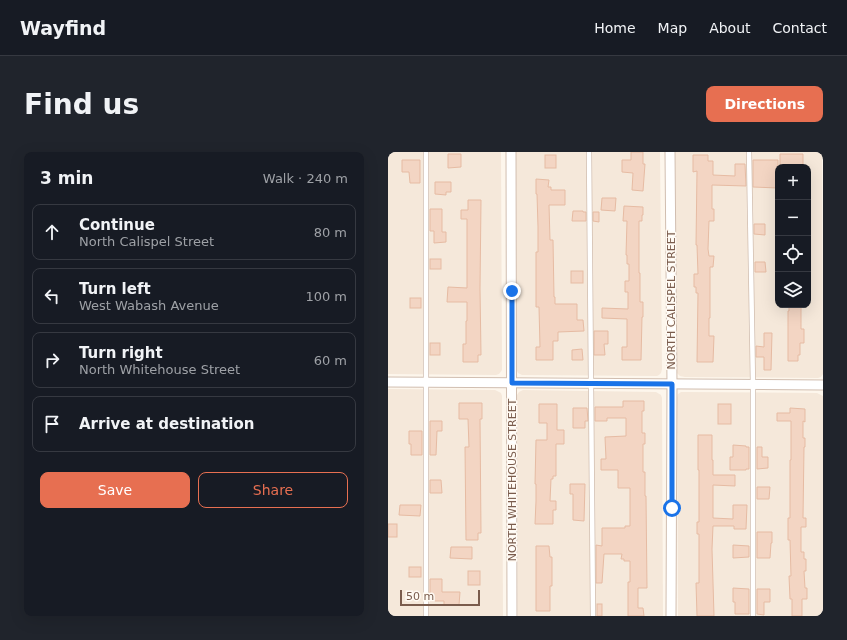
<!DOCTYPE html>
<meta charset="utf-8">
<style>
:root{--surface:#171b24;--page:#20242c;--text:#f1f3f6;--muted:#9ea1a6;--line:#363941;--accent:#e76f51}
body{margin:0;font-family:"DejaVu Sans",sans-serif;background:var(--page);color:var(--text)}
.controls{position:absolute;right:12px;top:12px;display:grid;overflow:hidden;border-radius:8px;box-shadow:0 4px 16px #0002}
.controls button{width:36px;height:36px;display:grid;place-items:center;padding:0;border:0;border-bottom:1px solid var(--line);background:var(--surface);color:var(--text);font:20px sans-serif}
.scale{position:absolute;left:12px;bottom:10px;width:80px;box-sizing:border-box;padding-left:4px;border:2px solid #7a5c4d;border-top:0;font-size:11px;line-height:14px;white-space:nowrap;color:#7a5c4d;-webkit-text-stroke:3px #fffaf3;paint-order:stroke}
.stop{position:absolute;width:12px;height:12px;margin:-9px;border:3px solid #1a73e8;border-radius:50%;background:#fff}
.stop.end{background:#1a73e8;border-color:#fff;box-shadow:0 1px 4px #0008}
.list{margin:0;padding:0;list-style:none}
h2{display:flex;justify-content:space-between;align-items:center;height:52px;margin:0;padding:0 16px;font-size:17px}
h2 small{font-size:13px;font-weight:400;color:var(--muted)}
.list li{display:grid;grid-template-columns:26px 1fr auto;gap:12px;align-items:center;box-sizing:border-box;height:56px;margin:0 8px 8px;padding:0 8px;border:1px solid var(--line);border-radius:8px}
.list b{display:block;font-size:15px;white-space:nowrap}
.list p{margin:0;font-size:13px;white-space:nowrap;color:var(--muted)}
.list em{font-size:13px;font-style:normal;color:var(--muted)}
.actions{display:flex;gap:8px;padding:12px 16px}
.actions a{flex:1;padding:9px 0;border:1px solid var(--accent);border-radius:8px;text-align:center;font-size:14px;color:var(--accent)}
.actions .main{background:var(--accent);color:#fff}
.icon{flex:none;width:22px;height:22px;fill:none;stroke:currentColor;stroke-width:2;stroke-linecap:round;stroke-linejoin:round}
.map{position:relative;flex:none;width:435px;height:464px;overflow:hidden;border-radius:8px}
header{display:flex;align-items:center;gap:24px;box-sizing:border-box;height:56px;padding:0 20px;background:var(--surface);border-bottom:1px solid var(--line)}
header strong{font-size:19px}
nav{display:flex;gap:22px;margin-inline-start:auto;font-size:14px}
.intro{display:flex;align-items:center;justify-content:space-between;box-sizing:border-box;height:96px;padding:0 24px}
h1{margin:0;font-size:28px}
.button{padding:10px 18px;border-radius:8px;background:var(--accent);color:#fff;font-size:14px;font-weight:700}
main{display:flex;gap:24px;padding:0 24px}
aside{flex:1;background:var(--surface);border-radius:8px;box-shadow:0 4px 16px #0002}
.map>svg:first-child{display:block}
.residential{fill:#f5e8da;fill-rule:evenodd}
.building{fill:#f3d5c3;stroke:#e6bba3}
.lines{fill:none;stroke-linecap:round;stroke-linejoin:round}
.service-casing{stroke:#d1beb0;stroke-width:6}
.minor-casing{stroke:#d1beb0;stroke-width:11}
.service{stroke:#fff;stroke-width:4.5}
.minor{stroke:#fff;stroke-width:9}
.route{stroke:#1a73e8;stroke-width:5}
.labels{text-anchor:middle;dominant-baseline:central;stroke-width:3;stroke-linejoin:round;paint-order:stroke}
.street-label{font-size:11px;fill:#7a5c4d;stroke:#fffaf3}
</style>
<header>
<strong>Wayfind</strong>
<nav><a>Home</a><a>Map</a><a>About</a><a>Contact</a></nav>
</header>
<div class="intro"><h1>Find us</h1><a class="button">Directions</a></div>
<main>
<aside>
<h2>3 min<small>Walk · 240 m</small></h2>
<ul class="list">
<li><svg class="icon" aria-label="ahead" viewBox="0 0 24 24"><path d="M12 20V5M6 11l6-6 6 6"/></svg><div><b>Continue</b><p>North Calispel Street</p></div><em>80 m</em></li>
<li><svg class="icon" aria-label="left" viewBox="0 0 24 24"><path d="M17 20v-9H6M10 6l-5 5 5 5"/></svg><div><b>Turn left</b><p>West Wabash Avenue</p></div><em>100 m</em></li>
<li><svg class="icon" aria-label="right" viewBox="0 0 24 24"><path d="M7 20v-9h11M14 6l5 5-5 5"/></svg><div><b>Turn right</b><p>North Whitehouse Street</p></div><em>60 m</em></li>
<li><svg class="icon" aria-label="arrive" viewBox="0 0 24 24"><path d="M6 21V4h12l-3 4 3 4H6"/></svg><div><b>Arrive at destination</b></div></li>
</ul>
<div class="actions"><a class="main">Save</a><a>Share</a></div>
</aside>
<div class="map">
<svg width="435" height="464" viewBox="0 0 435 464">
<rect width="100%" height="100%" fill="#fdf6ec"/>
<!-- residential -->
<g class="residential">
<path d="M0 0H113L114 218 111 222 108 223 0 222Z"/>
<path d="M128 0H272L274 217 273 221 271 223 269 224 134 223 130 221 129 219Z"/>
<path d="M287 0H434L435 222 433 225 430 226 297 225 292 224 289 221ZM390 15H420V153H390Z"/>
<path d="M0 237 107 238 113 241 114 244 115 464H0Z"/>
<path d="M135 238 268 240 273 243 274 246 275 464H130L129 249V243L131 240Z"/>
<path d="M293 240H296L429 241 435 244V464H290L289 246 290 242Z"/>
</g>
<!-- building -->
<g class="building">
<path d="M243 0H255V12H257L255 39 244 38 245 21 234 20V8H243Z"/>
<path d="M60 2H73V15L60 16Z"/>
<path d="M392 2H415V14L392 15Z"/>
<rect x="157" y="3" width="11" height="13"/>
<path d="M305 3H320V9H325V23L347 24V12H357L358 34 324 33V57H326V69H321L320 97 321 104H326L325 115H322V166H321V184H326L325 210H309L310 141H308V135H306V122H310L309 93H308L309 19 305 20Z"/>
<path d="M14 8H32V31H22L21 20H14Z"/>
<path d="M365 8H390V36L365 35Z"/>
<path d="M148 27 161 28 160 35H163V38H177V53H161L162 88H165L166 145H167V152H189V168H195L196 179 170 180V189H165V208H148V195H152L151 155H148V100H150V75L149 42H148Z"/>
<path d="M47 30H63V40H58V43L47 42Z"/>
<path d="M214 46H228L227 59 213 58Z"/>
<path d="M80 48H93L92 137 93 203H90V210H75V192H78V169H79V150H59L60 135 79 136V67H73V58H80Z"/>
<path d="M236 54 255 55V63H254V69H251V121H252V150H255V165H254L253 208H234V195H239V167L214 166V156L240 157V140H237V129H241V112H239V103H238L239 69H235Z"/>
<path d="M42 57H54V80H58V90L46 91V79H42Z"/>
<path d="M185 59H195V60H198V69H184Z"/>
<path d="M205 60H211V70L205 69Z"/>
<path d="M366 72H377V83L366 82Z"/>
<rect x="42" y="107" width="11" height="10"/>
<path d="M367 110H377L378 120H367Z"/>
<rect x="183" y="119" width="12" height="12"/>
<rect x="22" y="146" width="11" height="10"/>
<path d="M401 153H413V177H416V191H412V203H410V209H400V159H401Z"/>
<path d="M206 179H220V192H216L217 203H206Z"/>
<path d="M376 181H384L383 218H376V205H368V194L376 195Z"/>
<rect x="42" y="191" width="10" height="12"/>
<path d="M194 197 195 208H184V198Z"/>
<path d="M235 249H256V259H254V281H257V292H255V320H257V344H258L259 436H250V456H255L256 464H240V430H242V409H236V407H233L234 402H216L214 431H208V393L214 394V376H237V374H242V336H230V318H213V307H218L217 285 238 284V266H219V269H207V255H235Z"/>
<path d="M71 251H94V267H92L93 381H90V388H78L77 295H81L80 267H71Z"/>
<path d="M151 252H169V278H176V292H168V324H165V327H163L162 349H168V358H165V372H147L148 349V332H147L148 288H159V271H151Z"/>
<rect x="330" y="252" width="13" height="20"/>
<path d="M185 256H199L200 269H197V276H185Z"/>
<path d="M402 256 417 257V270L415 269V286H417V295H416L415 366H418V375H413V400H416V407H418V419H416L417 436H419V447H414V464H404V447H402L401 424H403L402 388H400V366H402V308H403V269H389V261H402Z"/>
<path d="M42 269H54V279H49L48 303H42Z"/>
<path d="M21 279H34V303H23V292H21Z"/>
<path d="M310 283H324V308H325V323H347V334L325 333V366L345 367V353H359L358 377H346V374H325L324 397 326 464H309L308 431H311V382H309V370H311V318H310Z"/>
<path d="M345 293 358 294V295H361V317H358V318H342V305H345Z"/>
<path d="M369 295H374V305H380V316L369 317Z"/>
<path d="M42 328H53L54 341H42Z"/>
<path d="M182 332H197L196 369 185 368V342H182Z"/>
<path d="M369 335H382L381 347H369Z"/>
<path d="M12 353H33L32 364 11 363Z"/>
<rect x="0" y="372" width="9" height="13"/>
<path d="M369 380H384V391H383L382 406H369Z"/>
<path d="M345 393 361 394V405L345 406Z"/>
<path d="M148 394H161L162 405H164V434H162V459H148Z"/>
<path d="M63 395H84V407L62 406Z"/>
<rect x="21" y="415" width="12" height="10"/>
<rect x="80" y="419" width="12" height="14"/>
<path d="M42 427H54V440H72L71 453H56V449H42Z"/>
<path d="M345 436 361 437V462H347V450H345Z"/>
<path d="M369 437H382V450H376V463L369 462Z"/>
<rect x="209" y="452" width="5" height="12"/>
</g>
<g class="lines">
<!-- service casing -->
<g class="service-casing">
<g id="service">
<path d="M38 0V464"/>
<path d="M201 0 205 464"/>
<path d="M361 0 365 233V464"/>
</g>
</g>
<!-- minor casing -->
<g class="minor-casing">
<g id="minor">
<path d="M123 0 124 464"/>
<path d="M282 0 284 232 283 464"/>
<path d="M0 230 435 233"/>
</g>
</g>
<!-- service -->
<use href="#service" class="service"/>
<!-- minor -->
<use href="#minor" class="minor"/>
</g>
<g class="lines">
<!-- route -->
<path class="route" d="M124 139V231L284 232V356"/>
</g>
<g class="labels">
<!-- street labels -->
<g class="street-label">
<text transform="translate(283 148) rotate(-90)">NORTH CALISPEL STREET</text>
<text transform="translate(124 328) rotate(-90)">NORTH WHITEHOUSE STREET</text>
</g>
</g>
</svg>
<div class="controls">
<button>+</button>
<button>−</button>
<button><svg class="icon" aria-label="locate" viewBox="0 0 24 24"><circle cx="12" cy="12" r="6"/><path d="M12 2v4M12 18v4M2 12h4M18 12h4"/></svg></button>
<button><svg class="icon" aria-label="layers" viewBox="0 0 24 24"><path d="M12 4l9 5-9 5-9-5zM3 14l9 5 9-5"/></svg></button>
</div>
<div class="scale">50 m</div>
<div class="stop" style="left:284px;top:356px"></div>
<div class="stop end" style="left:124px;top:139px"></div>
</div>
</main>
